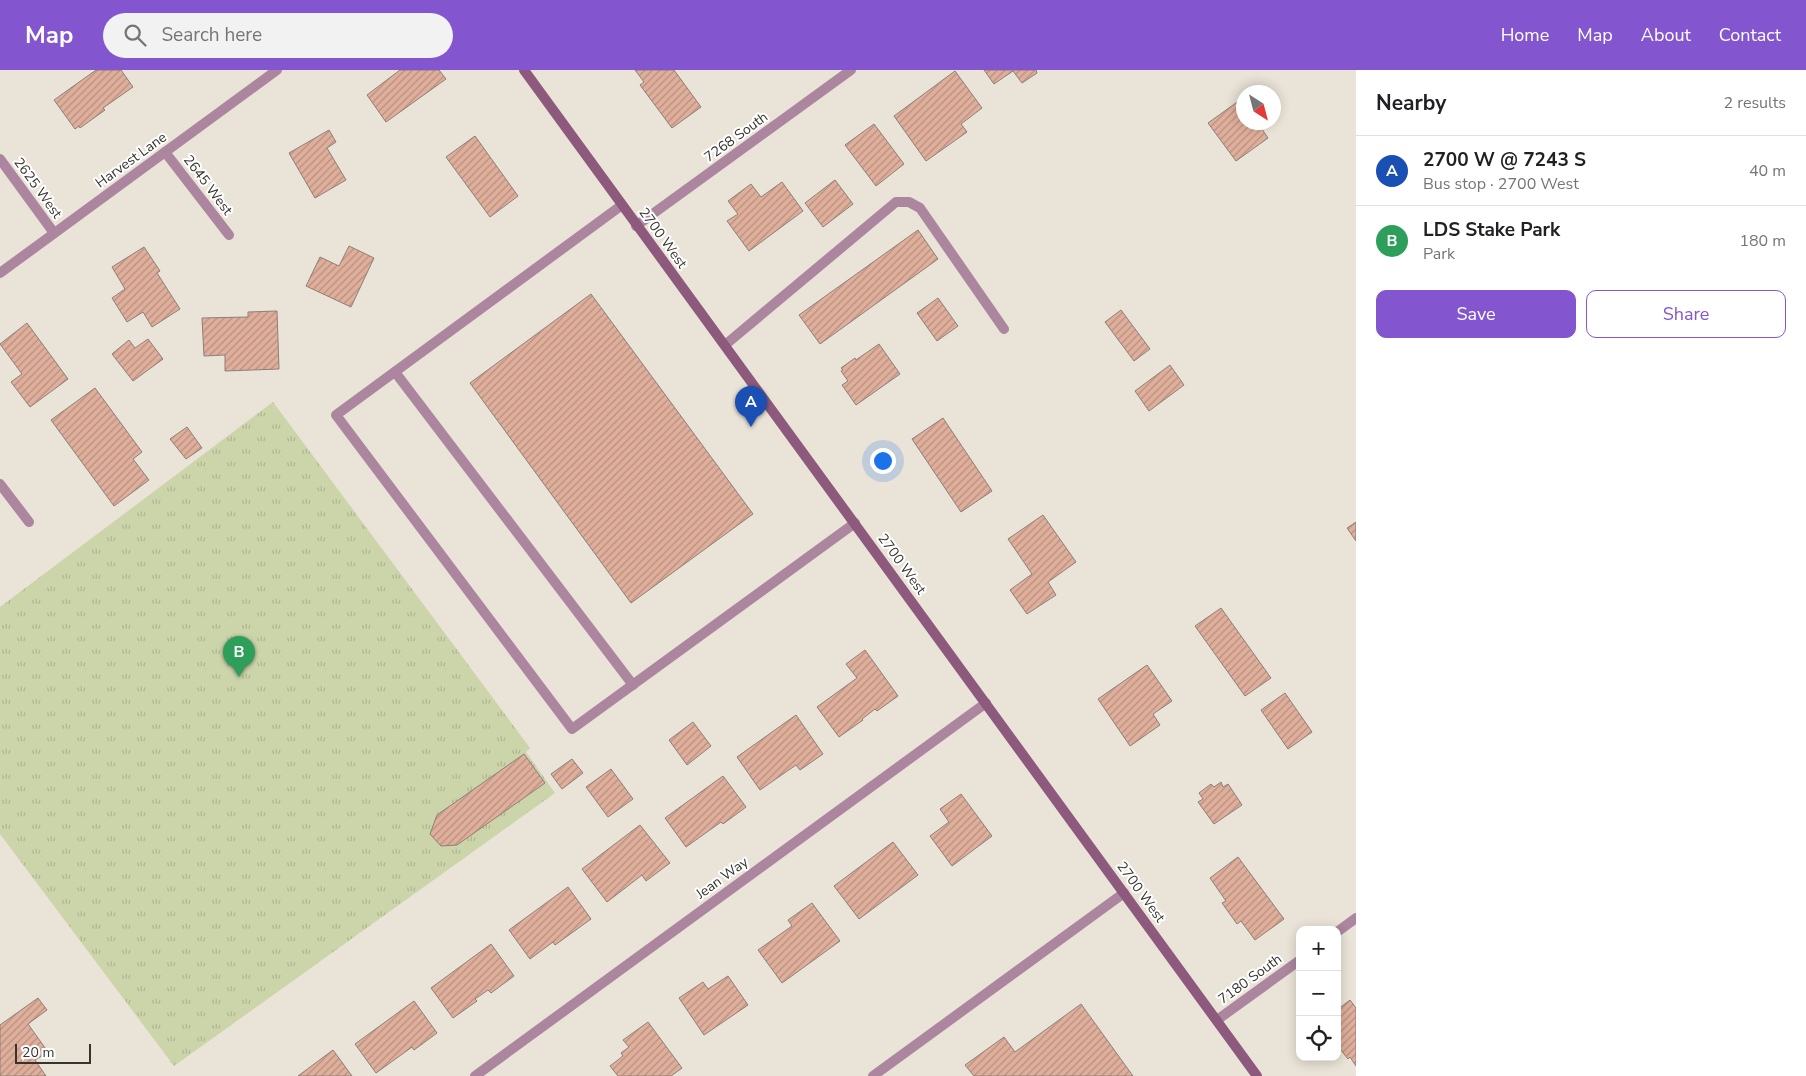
<!DOCTYPE html>
<meta charset="utf-8">
<style>
:root{--surface:#fff;--page:#f2f2f2;--text:#202124;--muted:#757577;--line:#e0e0e0;--accent:#8356cf}
body{margin:0;font-family:"Nunito Sans",sans-serif;background:var(--page);color:var(--text)}
.controls{position:absolute;right:15px;bottom:15px;display:grid;overflow:hidden;border-radius:10px;box-shadow:0 2px 12px #0003}
.controls button{width:45px;height:45px;display:grid;place-items:center;padding:0;border:0;border-bottom:1px solid var(--line);background:var(--surface);color:var(--text);font:25px sans-serif}
.compass{position:absolute;left:1236px;top:15px;width:45px;height:45px;border-radius:50%;background:var(--surface);box-shadow:0 2px 12px #0003;rotate:144deg}
.scale{position:absolute;left:15px;bottom:12px;width:76px;box-sizing:border-box;padding-left:5px;border:2px solid #37342f;border-top:0;font-size:14px;line-height:18px;white-space:nowrap;color:#37342f;-webkit-text-stroke:4px #fff;paint-order:stroke}
.you{position:absolute;left:882px;top:390px;width:18px;height:18px;margin:-12px;border:4px solid #fff;border-radius:50%;background:#1a73e8;box-shadow:0 0 0 8px #1a73e833}
.badge{display:grid;place-items:center;width:32px;height:32px;border-radius:50%;background:var(--accent);color:#fff;font-size:16px;font-weight:700}
.pin{position:absolute;translate:-50% -41px;filter:drop-shadow(0 1px 2px #0008)}
.pin::after{content:'';position:absolute;top:26px;width:18px;height:15px;background:inherit;clip-path:polygon(0 0,100% 0,50% 100%)}
.list{margin:0;padding:0;list-style:none}
h2{display:flex;justify-content:space-between;align-items:center;height:65px;margin:0;padding:0 20px;font-size:21px}
h2 small{font-size:16px;font-weight:400;color:var(--muted)}
.list li{display:grid;grid-template-columns:32px 1fr auto;gap:15px;align-items:center;box-sizing:border-box;height:70px;padding:0 20px;border-top:1px solid var(--line)}
.list b{display:block;font-size:19px;white-space:nowrap}
.list p{margin:0;font-size:16px;white-space:nowrap;color:var(--muted)}
.list em{font-size:16px;font-style:normal;color:var(--muted)}
.actions{display:flex;gap:10px;padding:15px 20px}
.actions a{flex:1;padding:11px 0;border:1px solid var(--accent);border-radius:10px;text-align:center;font-size:18px;color:var(--accent)}
.actions .main{background:var(--accent);color:#fff}
.icon{flex:none;width:28px;height:28px;fill:none;stroke:currentColor;stroke-width:2;stroke-linecap:round;stroke-linejoin:round}
.map{position:relative;flex:none;width:1356px;height:1006px;overflow:hidden}
header{display:flex;align-items:center;gap:30px;box-sizing:border-box;height:70px;padding:0 25px;background:var(--accent);color:#fff}
header strong{font-size:24px}
nav{display:flex;gap:28px;margin-inline-start:auto;font-size:18px}
.search{width:350px;height:45px;background:var(--page);display:flex;align-items:center;gap:12px;box-sizing:border-box;padding:0 18px;border-radius:28px;color:var(--muted);font-size:19px}
main{display:flex}
aside{flex:1;background:var(--surface)}
.map>svg:first-child{display:block}
.park{fill:url(#park-tufts)}
.building{fill:url(#building-hatch);stroke:#8c7f79}
.lines{fill:none;stroke-linecap:round;stroke-linejoin:round}
.lane{stroke:#ab869e;stroke-width:10}
.street{stroke:#ab869e;stroke-width:10}
.secondary{stroke:#8d597c;stroke-width:10}
.labels{text-anchor:middle;dominant-baseline:central;stroke-width:4;stroke-linejoin:round;paint-order:stroke}
.street-label{font-size:14px;fill:#37342f;stroke:#fff}
</style>
<header>
<strong>Map</strong>
<div class="search"><svg class="icon" aria-label="search" viewBox="0 0 24 24"><circle cx="10" cy="10" r="6"/><path d="M15 15l6 6"/></svg>Search here</div>
<nav><a>Home</a><a>Map</a><a>About</a><a>Contact</a></nav>
</header>
<main>
<div class="map">
<svg width="1356" height="1006" viewBox="0 0 1356 1006">
<defs>
<pattern id="park-tufts" width="24" height="20" patternUnits="userSpaceOnUse" patternTransform="scale(1.25)"><rect width="24" height="20" fill="#cbd5a9"/><path d="M3 7l-1-3M5 7V3M7 7l1-3M15 17l-1-3M17 17v-4M19 17l1-3" fill="none" stroke="#afb792"/></pattern>
<pattern id="building-hatch" width="6" height="6" patternUnits="userSpaceOnUse" patternTransform="scale(1.25)"><rect width="6" height="6" fill="#e0af9b"/><path d="M-1 1l2-2M0 6l6-6M5 7l2-2" fill="none" stroke="#b68f7f"/></pattern>
</defs>
<rect width="100%" height="100%" fill="#eae3d7"/>
<!-- park -->
<path class="park" d="M273 332 530 678 526 682 555 723 174 996 0 764V537Z"/>
<!-- building -->
<g class="building">
<path d="M96 0H121L133 17 103 38 105 40 80 58 79 56 75 59 54 30Z"/>
<path d="M400 0H439L446 9 386 52 367 25Z"/>
<path d="M635 0H674L701 37 672 58 640 15 644 12Z"/>
<path d="M984 0H1036L1037 3 1022 13 1013 1 994 14Z"/>
<path d="M955 1 982 38 961 54 967 62 926 91 894 46Z"/>
<path d="M1240 30 1244 34V52H1257L1268 68 1236 91 1208 53Z"/>
<path d="M874 54 904 94 876 116 845 75Z"/>
<path d="M329 60 336 72 327 78 346 110 315 128 289 83Z"/>
<path d="M475 66 518 126 490 147 446 87Z"/>
<path d="M835 110 853 134 823 157 805 133Z"/>
<path d="M782 112 803 141 749 181 727 151 738 144 728 131 751 114 761 127Z"/>
<path d="M918 160 938 189 820 274 799 245Z"/>
<path d="M349 176 374 188 351 237 306 216 320 187 339 196Z"/>
<path d="M144 177 160 201 157 203 180 239 152 257 143 242 127 252 112 228 125 219 112 197Z"/>
<path d="M591 224 753 444 631 533 470 313Z"/>
<path d="M938 228 958 256 937 271 917 243Z"/>
<path d="M1121 240 1150 279 1134 291 1105 252Z"/>
<path d="M277 241 279 299 225 301V285L204 286 202 248 248 247V242Z"/>
<path d="M27 253 68 309 30 337 11 312 22 304 0 274Z"/>
<path d="M148 269 163 289 133 311 112 284 129 270 135 278Z"/>
<path d="M879 274 900 304 856 335 842 315 848 311 841 301 843 300 841 298 855 288 856 290Z"/>
<path d="M1170 295 1184 315 1149 341 1135 321Z"/>
<path d="M95 318 142 382 133 389 149 410 114 436 51 350Z"/>
<path d="M943 348 992 421 961 442 912 369Z"/>
<path d="M187 357 202 378 186 389 170 369Z"/>
<path d="M1043 445 1076 492 1048 512 1056 525 1027 544 1010 520 1032 504 1008 469Z"/>
<path d="M1356 452V471L1347 458Z"/>
<path d="M1221 538 1271 608 1245 626 1195 556Z"/>
<path d="M865 580 898 626 877 641 875 639 862 649 863 650 839 667 817 637 857 608 846 594Z"/>
<path d="M1147 595 1172 631 1153 644 1160 655 1130 676 1098 629Z"/>
<path d="M1285 623 1312 662 1288 679 1261 640Z"/>
<path d="M796 645 823 684 800 700 796 695 760 720 737 687Z"/>
<path d="M693 652 711 676 687 695 669 670Z"/>
<path d="M524 684 545 713 457 775 441 776 430 764 437 745Z"/>
<path d="M572 689 583 703 562 719 551 704Z"/>
<path d="M611 699 633 729 608 747 586 717Z"/>
<path d="M723 706 746 737 723 754 721 752 686 777 665 748Z"/>
<path d="M1221 712 1223 717 1228 714 1242 735 1214 754 1198 732 1203 729 1199 723 1211 714 1214 717Z"/>
<path d="M961 724 992 766 952 796 930 766 949 752 940 739Z"/>
<path d="M640 755 670 793 646 811 642 805 607 832 582 799Z"/>
<path d="M893 772 918 805 859 849 834 816Z"/>
<path d="M1238 787 1284 849 1255 870 1241 851 1237 854 1222 833 1226 831 1210 808Z"/>
<path d="M568 817 591 849 555 875 553 872 530 889 509 860Z"/>
<path d="M812 833 840 871 782 913 758 880 792 856 788 850Z"/>
<path d="M491 874 514 906 491 923 488 920 475 929 477 931 453 948 431 918Z"/>
<path d="M728 906 748 935 704 965 679 928 703 912 708 919Z"/>
<path d="M38 928 47 940 28 954 48 982 35 990 46 1006H0V955Z"/>
<path d="M1350 930 1356 938V996L1350 987 1348 989 1337 975V940Z"/>
<path d="M414 931 437 963 414 980 412 977 376 1003 355 974Z"/>
<path d="M1081 934 1133 1006H974L965 995 1004 967 1015 982Z"/>
<path d="M648 952 682 998 671 1006H618L610 996 623 986 621 983 629 977 623 970Z"/>
<path d="M333 980 352 1006H298Z"/>
</g>
<g class="lines">
<!-- lane -->
<g class="lane">
<path d="M622 135 336 345 572 659 855 453"/>
<path d="M725 275 896 132H909L920 138 1004 259"/>
<path d="M395 302 633 615"/>
<path d="M873 1006 1124 823"/>
</g>
<!-- street -->
<g class="street">
<path d="M165 82 229 165"/>
<path d="M0 89 54 163"/>
<path d="M636 156 851 0"/>
<path d="M0 203 277 0"/>
<path d="M0 414 29 452"/>
<path d="M1337 862 1356 848"/>
<path d="M1217 950 1300 890"/>
<path d="M475 1006 986 633"/>
</g>
<!-- secondary -->
<path class="secondary" d="M524 0 1257 1006"/>
</g>
<g class="labels">
<!-- street labels -->
<g class="street-label">
<text transform="translate(736 67) rotate(-36)">7268 South</text>
<text transform="translate(131 90) rotate(-36)">Harvest Lane</text>
<text transform="translate(208 115) rotate(53)">2645 West</text>
<text transform="translate(38 118) rotate(54)">2625 West</text>
<text transform="translate(663 168) rotate(54)">2700 West</text>
<text transform="translate(902 494) rotate(54)">2700 West</text>
<text transform="translate(722 808) rotate(-36)">Jean Way</text>
<text transform="translate(1141 822) rotate(54)">2700 West</text>
<text transform="translate(1250 909) rotate(-36)">7180 South</text>
</g>
</g>
</svg>
<div class="controls">
<button>+</button>
<button>−</button>
<button><svg class="icon" aria-label="locate" viewBox="0 0 24 24"><circle cx="12" cy="12" r="6"/><path d="M12 2v4M12 18v4M2 12h4M18 12h4"/></svg></button>
</div>
<svg class="compass" viewBox="-18 -18 36 36"><path d="M0-13l5 13h-10z" fill="#e53935"/><path d="M0 13l5-13h-10z" fill="#757577"/></svg>
<div class="scale">20 m</div>
<div class="you"></div>
<div class="pin badge" style="left:751px;top:357px;background:#1a4fb4">A</div>
<div class="pin badge" style="left:239px;top:607px;background:#2e9e5b">B</div>
</div>
<aside>
<h2>Nearby<small>2 results</small></h2>
<ul class="list">
<li><span class="badge" style="background:#1a4fb4">A</span><div><b>2700 W @ 7243 S</b><p>Bus stop · 2700 West</p></div><em>40 m</em></li>
<li><span class="badge" style="background:#2e9e5b">B</span><div><b>LDS Stake Park</b><p>Park</p></div><em>180 m</em></li>
</ul>
<div class="actions"><a class="main">Save</a><a>Share</a></div>
</aside>
</main>
